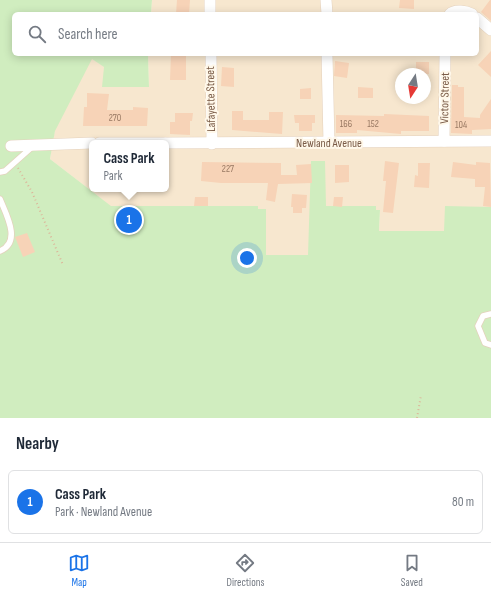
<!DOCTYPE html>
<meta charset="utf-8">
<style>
:root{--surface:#fff;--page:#f2f2f3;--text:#1f2937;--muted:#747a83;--line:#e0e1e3;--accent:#1a73e8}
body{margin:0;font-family:"Sofia Sans Condensed",sans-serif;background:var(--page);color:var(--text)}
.compass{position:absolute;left:395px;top:68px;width:36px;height:36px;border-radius:50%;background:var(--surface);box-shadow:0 2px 10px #0003;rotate:192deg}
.you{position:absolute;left:247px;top:258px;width:14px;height:14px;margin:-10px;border:3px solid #fff;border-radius:50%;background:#1a73e8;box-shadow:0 0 0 6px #1a73e833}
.badge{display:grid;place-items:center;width:26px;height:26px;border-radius:50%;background:var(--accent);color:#fff;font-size:13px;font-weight:700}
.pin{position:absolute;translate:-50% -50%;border:2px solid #fff;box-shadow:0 1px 4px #0006}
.popup{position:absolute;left:89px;top:140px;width:80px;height:52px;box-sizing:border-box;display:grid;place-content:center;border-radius:6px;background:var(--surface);filter:drop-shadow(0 1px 3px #0005);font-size:13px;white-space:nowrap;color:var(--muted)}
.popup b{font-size:15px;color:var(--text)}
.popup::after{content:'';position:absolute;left:50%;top:100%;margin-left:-8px;border:8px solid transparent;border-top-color:var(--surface)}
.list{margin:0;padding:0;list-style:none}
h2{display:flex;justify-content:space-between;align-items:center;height:52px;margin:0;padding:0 16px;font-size:17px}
h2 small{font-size:13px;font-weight:400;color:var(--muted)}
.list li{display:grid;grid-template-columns:26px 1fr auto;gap:12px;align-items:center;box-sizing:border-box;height:64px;margin:0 8px 8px;padding:0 8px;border:1px solid var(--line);border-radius:6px}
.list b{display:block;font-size:15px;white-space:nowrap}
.list p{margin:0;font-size:13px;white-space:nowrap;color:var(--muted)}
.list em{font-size:13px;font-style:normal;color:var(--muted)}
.icon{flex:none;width:22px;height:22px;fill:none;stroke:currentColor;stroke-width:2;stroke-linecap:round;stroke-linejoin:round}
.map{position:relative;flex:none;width:491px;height:418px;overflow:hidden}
.search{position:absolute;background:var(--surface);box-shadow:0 2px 10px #0003;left:12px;right:12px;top:12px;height:44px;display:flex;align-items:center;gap:10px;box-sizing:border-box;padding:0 14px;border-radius:6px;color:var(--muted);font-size:15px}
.sheet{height:124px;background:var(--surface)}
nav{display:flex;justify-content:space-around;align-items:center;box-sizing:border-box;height:56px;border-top:1px solid var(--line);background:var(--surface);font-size:11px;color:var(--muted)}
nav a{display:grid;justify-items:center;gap:2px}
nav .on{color:var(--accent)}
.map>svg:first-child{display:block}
.residential{fill:#f7e7cf;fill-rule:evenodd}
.green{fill:#d0edbf}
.building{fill:#f7d3b7}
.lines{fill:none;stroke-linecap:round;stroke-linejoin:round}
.service-casing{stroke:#e4d1bd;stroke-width:7}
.minor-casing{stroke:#e4d1bd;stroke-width:12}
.path{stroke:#dcb69a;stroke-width:2;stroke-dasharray:1 3;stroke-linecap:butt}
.service{stroke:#fff;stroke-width:5.5}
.minor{stroke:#fff;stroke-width:11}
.labels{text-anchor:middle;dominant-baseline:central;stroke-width:4;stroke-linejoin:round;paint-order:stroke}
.number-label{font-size:10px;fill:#987862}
.street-label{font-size:12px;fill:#795a46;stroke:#fff8ea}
</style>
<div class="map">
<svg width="491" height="418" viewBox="0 0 491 418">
<rect width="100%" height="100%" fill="#fef5e2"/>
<!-- residential -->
<path class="residential" d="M152 0H491V212L447 232H379L380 210 312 259 266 258 236 210 113 208 50 159 61 94 91 58 105 67 103 87H149L148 54H477V14H151ZM401 74H425V98H401ZM92 143H166V189H92Z"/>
<!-- green -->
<path class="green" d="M0 0H152L151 14H14V54H148L149 87H102L104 67 92 59 55 131 50 159 111 206H258V209H266V255H308L311 161H325L326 206H376V210H380L379 231H444L445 206 491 207V418H0Z"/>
<!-- building -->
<g class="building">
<path d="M177 0H190L189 14H176Z"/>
<path d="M400 0H414V9L399 8Z"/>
<path d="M490 0H491V21L481 12Z"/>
<path d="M491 51V77L478 65Z"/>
<path d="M171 54H186V80H170Z"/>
<path d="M335 61 349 63 347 78 334 76Z"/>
<rect x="416" y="62" width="13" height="12"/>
<path d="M222 67 234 68V87L221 86Z"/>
<path d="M452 85H458V87H464V117L480 118V115L491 99V129L472 130V134L451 133Z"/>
<path d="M358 87 373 88V98H358Z"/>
<path d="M311 88V99H300V89Z"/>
<path d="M87 93 109 94 107 110H133V107L148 108 147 126H83L84 107H87Z"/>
<path d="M232 111H243V120H269V112H283L282 134 232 130Z"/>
<path d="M175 113H193L192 121H190V135L170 134V122H175Z"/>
<path d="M384 114 429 116V131H401V134L357 130V133H336V115L384 116Z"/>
<path d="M294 115H315V123H312V131H299V123H295Z"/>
<path d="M385 161 399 163 393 213 383 212 386 181H383Z"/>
<path d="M202 162 281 163V175H297L296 165 311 164 312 183 278 184 275 202 266 200 268 183H221L201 181Z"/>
<path d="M453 162 476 165V162L490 163 491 207 483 206 485 187H475V179L451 177Z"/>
<path d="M418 163H430L429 188 414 187 415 175 418 176Z"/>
<path d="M335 165H349V182L335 183Z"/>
<path d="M292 194 307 195 306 208H302V213H293V207H291Z"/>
<path d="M195 197H208V206H194Z"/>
<path d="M334 197H343L342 207 333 206Z"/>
<path d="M27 233 35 252 23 257 15 237Z"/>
</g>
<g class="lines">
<!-- service casing -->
<g class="service-casing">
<g id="service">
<path d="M0 172 5 171 32 147"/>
<path d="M0 199C6 214 22 242 0 251"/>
<path d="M491 314 483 316 478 326 485 343 491 345"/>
</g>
</g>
<!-- minor casing -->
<g class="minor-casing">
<g id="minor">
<path d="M210 0V14"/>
<path d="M326 0 327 14"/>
<path d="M450 14C455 9 466 11 472 14"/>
<path d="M477 18 491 30"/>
<path d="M211 54 212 144"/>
<path d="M327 54 329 143"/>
<path d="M444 141 445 54"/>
<path d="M99 143H165"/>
<path d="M166 143 491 141"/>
<path d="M11 146 92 143"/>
</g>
</g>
<!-- path -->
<g class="path">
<path d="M18 168 32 192 63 265"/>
<path d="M417 418 421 395"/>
</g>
<!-- service -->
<use href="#service" class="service"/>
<!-- minor -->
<use href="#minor" class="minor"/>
</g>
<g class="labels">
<!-- number labels -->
<g class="number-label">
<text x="115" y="118">270</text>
<text x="346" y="124">166</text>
<text x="373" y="124">152</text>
<text x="461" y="125">104</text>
<text x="228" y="169">227</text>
</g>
<!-- street labels -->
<g class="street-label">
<text transform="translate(445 98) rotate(-89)">Victor Street</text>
<text transform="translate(211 99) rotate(-91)">Lafayette Street</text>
<text x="329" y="143">Newland Avenue</text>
</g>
</g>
</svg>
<svg class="compass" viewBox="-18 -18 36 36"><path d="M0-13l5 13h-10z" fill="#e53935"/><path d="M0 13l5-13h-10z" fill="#747a83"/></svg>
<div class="you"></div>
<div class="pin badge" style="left:129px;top:220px">1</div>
<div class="popup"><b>Cass Park</b>Park</div>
<div class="search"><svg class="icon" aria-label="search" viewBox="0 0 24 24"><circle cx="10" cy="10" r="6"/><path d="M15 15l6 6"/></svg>Search here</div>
</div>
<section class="sheet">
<h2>Nearby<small></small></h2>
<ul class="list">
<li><span class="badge">1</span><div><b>Cass Park</b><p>Park · Newland Avenue</p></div><em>80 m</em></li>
</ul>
</section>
<nav>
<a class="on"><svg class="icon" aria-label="map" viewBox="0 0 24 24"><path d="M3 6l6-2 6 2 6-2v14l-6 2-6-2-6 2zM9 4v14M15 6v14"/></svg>Map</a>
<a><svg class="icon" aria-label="directions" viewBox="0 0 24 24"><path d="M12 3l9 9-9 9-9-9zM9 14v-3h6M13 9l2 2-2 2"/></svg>Directions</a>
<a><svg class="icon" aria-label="saved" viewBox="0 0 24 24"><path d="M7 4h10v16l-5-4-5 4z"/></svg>Saved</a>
</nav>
